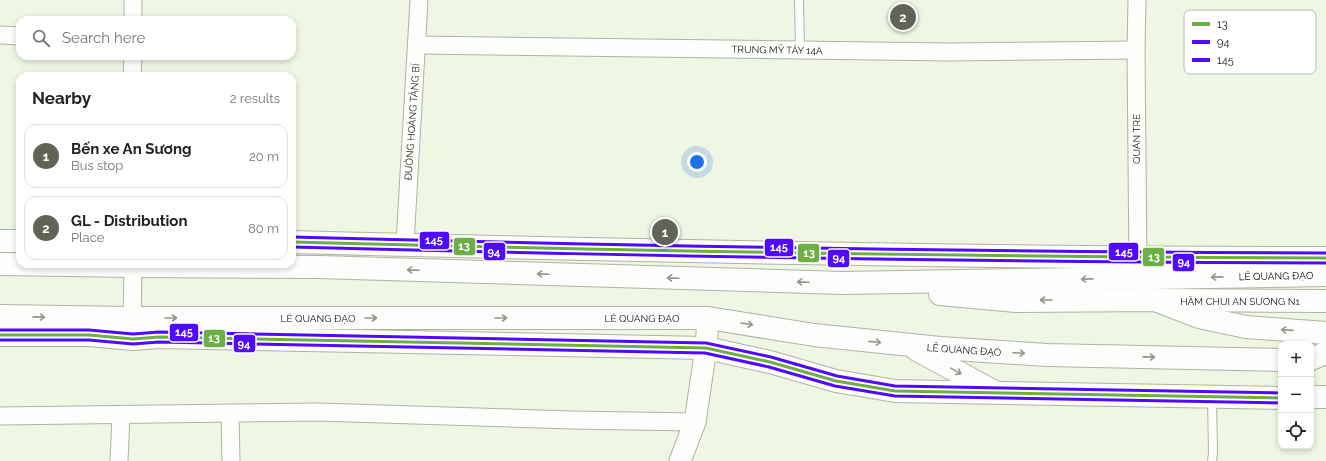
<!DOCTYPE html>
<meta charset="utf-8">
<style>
:root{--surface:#fff;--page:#f2f2f2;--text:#202124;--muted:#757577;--line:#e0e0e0;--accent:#5f6456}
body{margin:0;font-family:Raleway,sans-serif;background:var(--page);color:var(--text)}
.controls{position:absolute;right:12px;bottom:12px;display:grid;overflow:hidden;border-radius:8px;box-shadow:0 2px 6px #0003}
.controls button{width:36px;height:36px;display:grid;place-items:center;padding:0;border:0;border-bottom:1px solid var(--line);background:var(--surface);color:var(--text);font:20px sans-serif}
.you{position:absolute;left:697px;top:162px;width:14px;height:14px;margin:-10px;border:3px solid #fff;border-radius:50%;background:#1a73e8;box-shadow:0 0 0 6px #1a73e833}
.badge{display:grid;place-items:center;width:26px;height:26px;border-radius:50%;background:var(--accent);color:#fff;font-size:13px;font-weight:700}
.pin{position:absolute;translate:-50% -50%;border:2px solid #fff;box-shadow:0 1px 4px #0006}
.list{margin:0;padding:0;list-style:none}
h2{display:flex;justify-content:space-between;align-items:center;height:52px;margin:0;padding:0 16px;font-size:17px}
h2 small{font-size:13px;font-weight:400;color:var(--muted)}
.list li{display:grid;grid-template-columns:26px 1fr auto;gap:12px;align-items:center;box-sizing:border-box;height:64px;margin:0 8px 8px;padding:0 8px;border:1px solid var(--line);border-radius:12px}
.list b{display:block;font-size:15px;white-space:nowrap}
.list p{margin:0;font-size:13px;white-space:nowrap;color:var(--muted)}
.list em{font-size:13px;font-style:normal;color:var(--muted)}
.icon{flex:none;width:22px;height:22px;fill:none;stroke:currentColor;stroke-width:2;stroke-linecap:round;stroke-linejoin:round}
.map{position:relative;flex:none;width:1326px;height:461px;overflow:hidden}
.search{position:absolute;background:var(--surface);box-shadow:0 2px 6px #0003;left:16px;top:16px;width:280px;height:44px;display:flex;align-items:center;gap:10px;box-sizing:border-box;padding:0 14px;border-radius:12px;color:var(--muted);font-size:15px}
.panel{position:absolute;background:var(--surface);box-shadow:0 2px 6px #0003;left:16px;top:72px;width:280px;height:196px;border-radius:12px}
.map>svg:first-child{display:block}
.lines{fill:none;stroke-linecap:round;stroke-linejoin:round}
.service-casing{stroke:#aeb3a4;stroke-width:10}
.minor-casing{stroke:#aeb3a4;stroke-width:19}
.tertiary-casing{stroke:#aeb3a4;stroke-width:23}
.primary-casing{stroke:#aeb3a4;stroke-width:24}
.trunk-casing{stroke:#aeb3a4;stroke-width:24}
.service{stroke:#fdfefb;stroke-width:8}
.minor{stroke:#fdfefb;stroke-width:17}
.tertiary{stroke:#fdfefb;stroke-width:21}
.primary{stroke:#fdfefb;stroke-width:22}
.trunk{stroke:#fdfefb;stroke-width:22}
.bus-1-casing{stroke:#fff;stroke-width:6}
.bus-2-casing{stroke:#fff;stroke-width:6}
.bus-3-casing{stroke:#fff;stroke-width:6}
.bus-1{stroke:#6caf46;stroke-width:3}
.bus-2{stroke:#4f0aff;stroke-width:3}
.bus-3{stroke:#4f0aff;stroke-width:3}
.oneway{stroke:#93968f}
.labels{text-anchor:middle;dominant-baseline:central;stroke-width:4;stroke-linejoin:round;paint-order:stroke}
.street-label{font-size:10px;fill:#12160a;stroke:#fff}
.key{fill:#fff;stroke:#b8b9b6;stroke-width:1}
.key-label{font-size:11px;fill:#12160a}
.line-badge{stroke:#fff;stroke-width:1.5}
.badge-label{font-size:11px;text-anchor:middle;font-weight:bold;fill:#fff}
</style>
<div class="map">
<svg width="1326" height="461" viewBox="0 0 1326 461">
<rect width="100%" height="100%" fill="#eff6e3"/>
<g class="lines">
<!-- service casing -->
<g class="service-casing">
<g id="service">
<path d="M799 0 800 50"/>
<path d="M1212 398 1213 453 1212 461"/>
</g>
</g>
<!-- minor casing -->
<g class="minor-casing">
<g id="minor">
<path d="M1137 0 1136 50 1138 268"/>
<path d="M133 20V0"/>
<path d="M0 35 20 36"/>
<path d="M417 45 949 52 1136 50"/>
<path d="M132 76 133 56"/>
<path d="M405 244 419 0"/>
<path d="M132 330 133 264"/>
<path d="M230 414 231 461"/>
<path d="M0 416 319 412 571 420 695 422"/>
<path d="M119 461 121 415"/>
</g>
</g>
<!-- tertiary casing -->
<g class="tertiary-casing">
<path id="tertiary" d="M680 461 695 422 706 348 708 318"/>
</g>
<!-- primary casing -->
<g class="primary-casing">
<path id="primary" d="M1157 300 1326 301"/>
</g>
<!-- trunk casing -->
<g class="trunk-casing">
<g id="trunk">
<path d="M0 241H20"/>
<path d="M292 242C637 251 981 258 1326 258"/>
<path d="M0 264 133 266 319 267 842 283 1326 275"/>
<path d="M940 294 1016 301 1155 300 1199 317 1246 327 1326 333"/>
<path d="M0 316 132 318H708L814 335 940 348 1047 355 1281 360"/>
<path d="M0 335H89L133 339 159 337 706 348 770 362 836 381 895 391 1281 398"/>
<path d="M917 350 993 391"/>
<path d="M1311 359 1326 353"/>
<path d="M1311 397H1326"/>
</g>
</g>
<!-- service -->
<use href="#service" class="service"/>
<!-- minor -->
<use href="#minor" class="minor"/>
<!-- tertiary -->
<use href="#tertiary" class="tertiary"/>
<!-- primary -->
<use href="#primary" class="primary"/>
<!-- trunk -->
<use href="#trunk" class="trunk"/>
<!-- bus-1 casing -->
<g class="bus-1-casing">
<g id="bus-1">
<path d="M292 242C637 251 981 257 1326 258"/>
<path d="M0 335H89L133 339 159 337 706 348 770 362 836 381 895 391 1281 398"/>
</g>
</g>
<!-- bus-2 casing -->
<g class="bus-2-casing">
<g id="bus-2">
<path d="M292 247C637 256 981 262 1326 263"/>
<path d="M0 340H89L133 344 159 342 705 353 769 367 835 386 895 396 1281 403"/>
</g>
</g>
<!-- bus-3 casing -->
<g class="bus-3-casing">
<g id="bus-3">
<path d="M292 237C637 246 981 252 1326 253"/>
<path d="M0 330H89L133 334 159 332 706 343 771 357 837 376 895 386 1281 393"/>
</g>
</g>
<!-- bus-1 -->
<use href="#bus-1" class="bus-1"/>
<!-- bus-2 -->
<use href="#bus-2" class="bus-2"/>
<!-- bus-3 -->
<use href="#bus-3" class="bus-3"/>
</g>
<!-- one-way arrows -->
<defs><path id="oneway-shaft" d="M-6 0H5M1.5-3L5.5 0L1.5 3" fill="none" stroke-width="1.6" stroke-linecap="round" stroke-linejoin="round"/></defs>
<g class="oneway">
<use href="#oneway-shaft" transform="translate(413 270) rotate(-178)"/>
<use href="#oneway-shaft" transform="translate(543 274) rotate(-178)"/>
<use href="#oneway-shaft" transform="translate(1217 277) rotate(179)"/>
<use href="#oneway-shaft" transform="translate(673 278) rotate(-178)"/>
<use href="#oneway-shaft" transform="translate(1087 279) rotate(179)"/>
<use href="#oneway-shaft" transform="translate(803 282) rotate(-178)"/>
<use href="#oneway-shaft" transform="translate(1046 300) rotate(180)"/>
<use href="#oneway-shaft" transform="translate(39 317) rotate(1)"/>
<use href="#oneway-shaft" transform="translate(171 318)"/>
<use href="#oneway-shaft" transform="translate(371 318)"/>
<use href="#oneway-shaft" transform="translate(501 318)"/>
<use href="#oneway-shaft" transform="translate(747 324) rotate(9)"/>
<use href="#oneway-shaft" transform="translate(1287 330) rotate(-176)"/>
<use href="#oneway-shaft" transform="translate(875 342) rotate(6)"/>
<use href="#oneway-shaft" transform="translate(1019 353) rotate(4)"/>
<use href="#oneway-shaft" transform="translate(1149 357) rotate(1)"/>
<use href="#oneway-shaft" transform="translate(956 371) rotate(29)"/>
</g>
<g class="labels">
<!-- street labels -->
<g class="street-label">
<text transform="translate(777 50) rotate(1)">TRUNG MỸ TÂY 14A</text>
<text transform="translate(412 122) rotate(-86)">ĐƯỜNG HOÀNG TĂNG BÍ</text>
<text transform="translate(1136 139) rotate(-90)">QUÁN TRE</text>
<text transform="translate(1276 276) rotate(-1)">LÊ QUANG ĐẠO</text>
<text x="1240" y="301">HẦM CHUI AN SƯƠNG N1</text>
<text x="318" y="318">LÊ QUANG ĐẠO</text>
<text x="642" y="318">LÊ QUANG ĐẠO</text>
<text transform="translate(964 350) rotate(4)">LÊ QUANG ĐẠO</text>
</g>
</g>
<!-- legend -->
<rect x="1184" y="10" width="132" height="64" rx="6" class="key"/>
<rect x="1192" y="22" width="18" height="4" fill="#6caf46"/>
<rect x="1192" y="40" width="18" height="4" fill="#4f0aff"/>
<rect x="1192" y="58" width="18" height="4" fill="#4f0aff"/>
<g class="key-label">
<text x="1217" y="28">13</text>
<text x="1217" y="46">94</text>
<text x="1217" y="64">145</text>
</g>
<g class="line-badge">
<rect x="419" y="231" width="31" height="19" rx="4" fill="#4f0aff"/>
<rect x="453" y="237" width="23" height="19" rx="4" fill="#6caf46"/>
<rect x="764" y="238" width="30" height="19" rx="4" fill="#4f0aff"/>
<rect x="1108" y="242" width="31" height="19" rx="4" fill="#4f0aff"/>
<rect x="483" y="242" width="23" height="19" rx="4" fill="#4f0aff"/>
<rect x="797" y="243" width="23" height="20" rx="4" fill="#6caf46"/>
<rect x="1142" y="247" width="23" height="20" rx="4" fill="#6caf46"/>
<rect x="827" y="249" width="23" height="19" rx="4" fill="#4f0aff"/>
<rect x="1172" y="253" width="23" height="19" rx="4" fill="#4f0aff"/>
<rect x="169" y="323" width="30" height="19" rx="4" fill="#4f0aff"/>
<rect x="203" y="329" width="23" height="19" rx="4" fill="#6caf46"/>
<rect x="233" y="334" width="23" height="19" rx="4" fill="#4f0aff"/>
</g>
<g class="badge-label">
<text x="434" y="244">145</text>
<text x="464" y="250">13</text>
<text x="779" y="251">145</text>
<text x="1124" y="256">145</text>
<text x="494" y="256">94</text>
<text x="809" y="257">13</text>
<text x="1154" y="261">13</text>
<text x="839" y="262">94</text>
<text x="1184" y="266">94</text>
<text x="184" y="336">145</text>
<text x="214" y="342">13</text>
<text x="244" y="348">94</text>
</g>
</svg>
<div class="controls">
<button>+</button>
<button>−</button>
<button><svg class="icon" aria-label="locate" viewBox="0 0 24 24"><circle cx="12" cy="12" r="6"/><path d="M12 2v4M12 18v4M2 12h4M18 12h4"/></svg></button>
</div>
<div class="you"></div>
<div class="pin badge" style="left:665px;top:232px">1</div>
<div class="pin badge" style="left:903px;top:17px">2</div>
<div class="search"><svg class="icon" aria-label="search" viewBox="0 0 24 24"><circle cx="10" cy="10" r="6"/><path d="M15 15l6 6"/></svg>Search here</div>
<section class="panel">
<h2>Nearby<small>2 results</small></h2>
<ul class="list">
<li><span class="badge">1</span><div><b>Bến xe An Sương</b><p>Bus stop</p></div><em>20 m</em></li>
<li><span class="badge">2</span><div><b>GL - Distribution</b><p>Place</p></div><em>80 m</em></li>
</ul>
</section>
</div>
